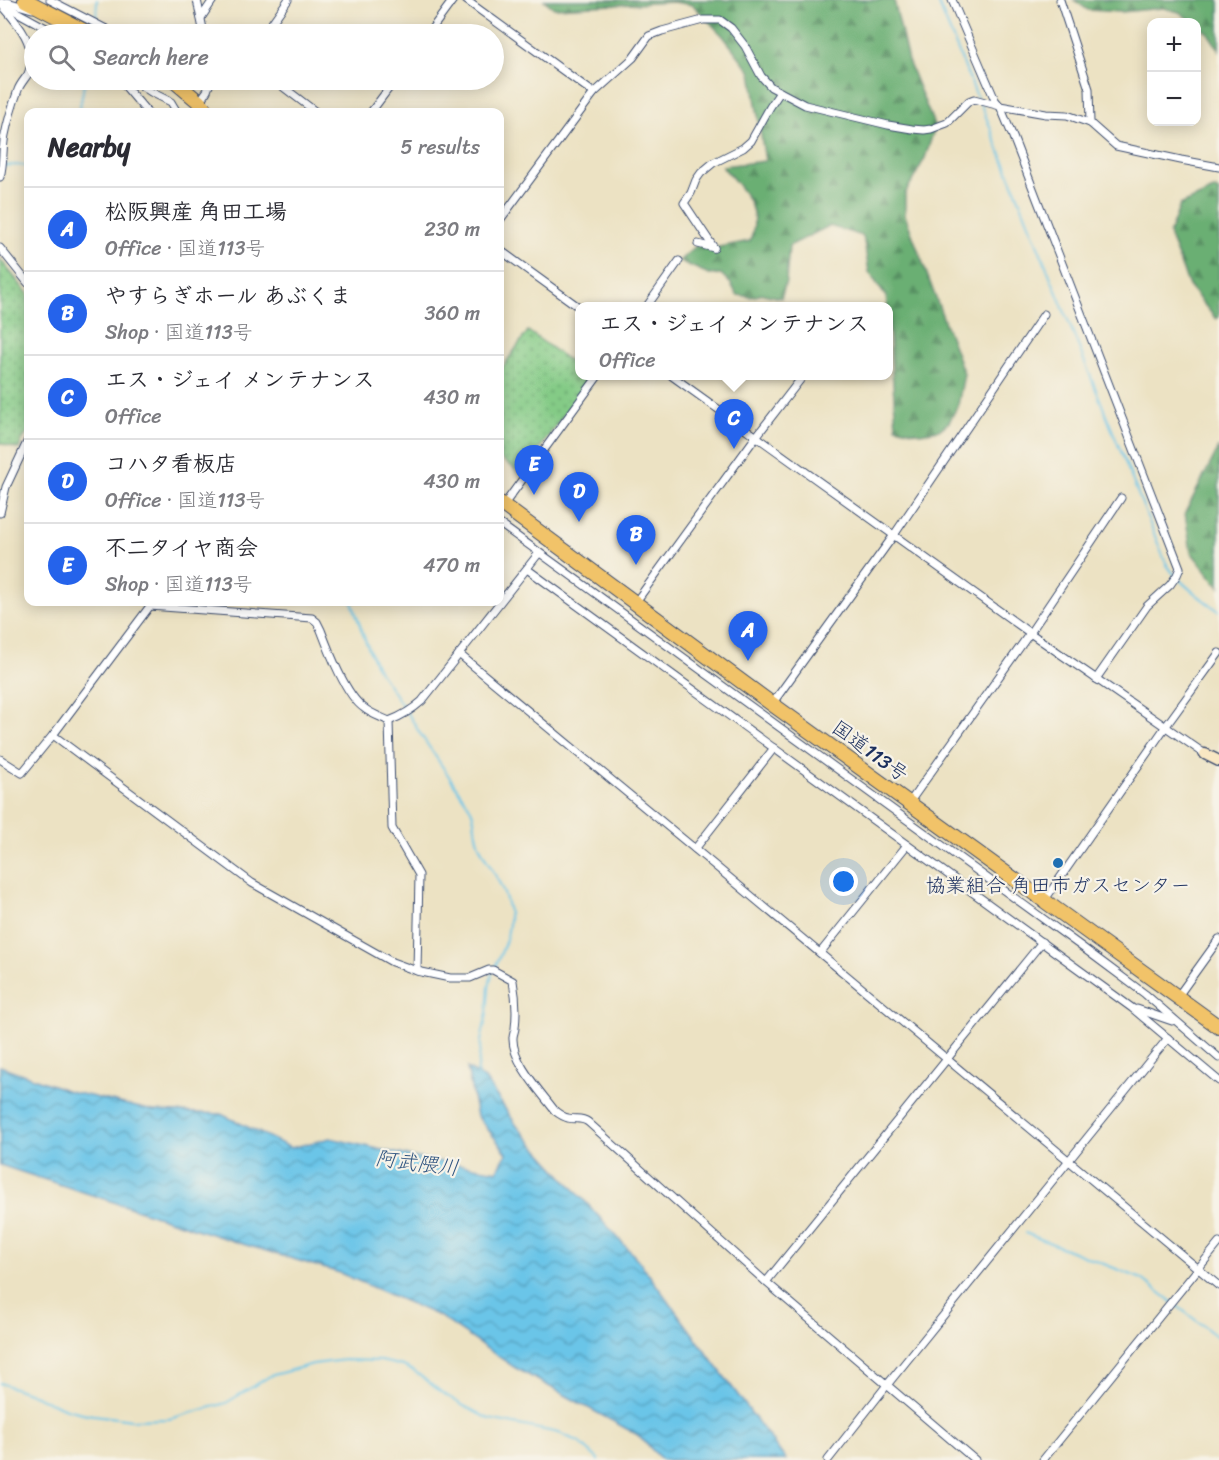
<!DOCTYPE html>
<meta charset="utf-8">
<style>
:root{--surface:#fff;--page:#f2f2f3;--text:#2b2b33;--muted:#7c7c81;--line:#e1e1e2;--accent:#2563eb}
body{margin:0;font-family:Sriracha,"Klee One",sans-serif;background:var(--page);color:var(--text)}
.controls{position:absolute;right:18px;top:18px;display:grid;overflow:hidden;border-radius:12px;box-shadow:0 3px 15px #0003}
.controls button{width:54px;height:54px;display:grid;place-items:center;padding:0;border:0;border-bottom:2px solid var(--line);background:var(--surface);color:var(--text);font:30px sans-serif}
.you{position:absolute;left:844px;top:882px;width:21px;height:21px;margin:-15px;border:4px solid #fff;border-radius:50%;background:#1a73e8;box-shadow:0 0 0 9px #1a73e833}
.badge{display:grid;place-items:center;width:39px;height:39px;border-radius:50%;background:var(--accent);color:#fff;font-size:20px;font-weight:700}
.pin{position:absolute;translate:-50% -50px;filter:drop-shadow(0 2px 3px #0008)}
.pin::after{content:'';position:absolute;top:32px;width:21px;height:18px;background:inherit;clip-path:polygon(0 0,100% 0,50% 100%)}
.popup{position:absolute;left:575px;top:302px;width:318px;height:78px;box-sizing:border-box;display:grid;place-content:center;border-radius:12px;background:var(--surface);filter:drop-shadow(0 2px 4px #0005);font-size:20px;white-space:nowrap;color:var(--muted)}
.popup b{font-size:22px;color:var(--text)}
.popup::after{content:'';position:absolute;left:50%;top:100%;margin-left:-12px;border:12px solid transparent;border-top-color:var(--surface)}
.list{margin:0;padding:0;list-style:none}
h2{display:flex;justify-content:space-between;align-items:center;height:78px;margin:0;padding:0 24px;font-size:26px}
h2 small{font-size:20px;font-weight:400;color:var(--muted)}
.list li{display:grid;grid-template-columns:39px 1fr auto;gap:18px;align-items:center;box-sizing:border-box;height:84px;padding:0 24px;border-top:2px solid var(--line)}
.list b{display:block;font-size:22px;white-space:nowrap}
.list p{margin:0;font-size:20px;white-space:nowrap;color:var(--muted)}
.list em{font-size:20px;font-style:normal;color:var(--muted)}
.icon{flex:none;width:33px;height:33px;fill:none;stroke:currentColor;stroke-width:2;stroke-linecap:round;stroke-linejoin:round}
.map{position:relative;flex:none;width:1219px;height:1460px;overflow:hidden}
.search{position:absolute;background:var(--surface);box-shadow:0 3px 15px #0003;left:24px;top:24px;width:480px;height:66px;display:flex;align-items:center;gap:15px;box-sizing:border-box;padding:0 21px;border-radius:33px;color:var(--muted);font-size:22px}
.panel{position:absolute;background:var(--surface);box-shadow:0 3px 15px #0003;left:24px;top:108px;width:480px;height:498px;border-radius:12px}
.map>svg:first-child{display:block}
.grass{fill:url(#grass-dots);stroke:#507d72;stroke-width:1.5}
.forest{fill:url(#forest-firs);stroke:#436f68;stroke-width:1.5}
.water{fill:url(#water-waves);stroke:#427aa3;stroke-width:1.5}
.lines{fill:none;stroke-linecap:round;stroke-linejoin:round}
.stream{stroke:#6ac5e8;stroke-width:2}
.street-casing{stroke:#3a4a6d;stroke-width:9}
.secondary-casing{stroke:#3a4a6d;stroke-width:13}
.highway-casing{stroke:#3a4a6d;stroke-width:16}
.street{stroke:#fff;stroke-width:7}
.secondary{stroke:#f9e7c3;stroke-width:10}
.highway{stroke:#f1c369;stroke-width:14}
.poi-dot{fill:#1f6fb2;stroke:#f7f3e8;stroke-width:2}
.labels{text-anchor:middle;dominant-baseline:central;stroke-width:4.5;stroke-linejoin:round;paint-order:stroke}
.street-label{font-size:20px;fill:#1b2f5e;stroke:#f7f3e8}
.poi-label{font-size:20px;fill:#1b2f5e;stroke:#f7f3e8}
.water-label{font-size:21px;font-style:italic;fill:#2f5480;stroke:#f7f3e8}
</style>
<div class="map">
<svg width="1219" height="1460" viewBox="0 0 1219 1460">
<defs>
<pattern id="grass-dots" width="8" height="8" patternUnits="userSpaceOnUse" patternTransform="scale(1.5)"><rect width="8" height="8" fill="#84cb86"/><path d="M2 2h.1M6 6h.1" fill="none" stroke="#6ba571" stroke-width="1.8" stroke-linecap="round"/></pattern>
<pattern id="forest-firs" width="22" height="20" patternUnits="userSpaceOnUse" patternTransform="scale(1.5)"><rect width="22" height="20" fill="#6baf73"/><path d="M5 1l3.5 6h-7zM16 11l3.5 6h-7z" fill="#578f62"/></pattern>
<pattern id="water-waves" width="16" height="10" patternUnits="userSpaceOnUse" patternTransform="scale(1.5)"><rect width="16" height="10" fill="#6ac5e8"/><path d="M0 5q4-4 8 0t8 0" fill="none" stroke="#56a0bf"/></pattern>
</defs>
<rect width="100%" height="100%" fill="#f7f3e8"/>
<filter id="ink" filterUnits="userSpaceOnUse"><feTurbulence type="fractalNoise" baseFrequency=".0167" numOctaves="2"/><feDisplacementMap in="SourceGraphic" scale="12" xChannelSelector="R" yChannelSelector="G"/><feConvolveMatrix kernelMatrix="1 2 1 2 8 2 1 2 1" color-interpolation-filters="sRGB"/></filter>
<filter id="wash" filterUnits="userSpaceOnUse"><feTurbulence type="fractalNoise" baseFrequency=".008" numOctaves="4" result="noise"/><feDisplacementMap in="SourceGraphic" scale="24" xChannelSelector="R" yChannelSelector="G"/><feGaussianBlur stdDeviation="1.35" result="paint"/><feColorMatrix in="noise" values="0 0 0 0 0 0 0 0 0 0 0 0 0 0 0 0 0 1.4 0 .05"/><feComposite in="paint" operator="in"/></filter>
<g filter="url(#wash)">
<rect width="100%" height="100%" fill="#ece2c3"/>
<!-- grass -->
<g class="grass">
<path d="M0 259 28 294V432L22 440 19 449 0 443Z"/>
<path d="M528 331 579 368 580 376H589L591 377 521 474 500 458V371Z"/>
</g>
<!-- forest -->
<g class="forest">
<path d="M544 0H894L908 61 935 127 925 158 905 194V215L964 374 958 405 949 422 939 430 920 433 896 427 889 325 888 306H887L886 297 869 272 863 236 829 226 789 246 786 281 781 298 763 294 752 297 737 295 731 284 721 274 711 275 679 261 698 244 714 248 750 241C763 207 742 190 722 166L765 161 751 72 723 36 693 5 674 2 554 8Z"/>
<path d="M1074 0H1219V50L1208 33 1197 25 1196 22H1193L1179 12 1163 8 1121 12 1088 10Z"/>
<path d="M1216 189 1219 192V317L1216 319 1189 286 1169 234 1180 205Z"/>
<path d="M1219 447V587L1191 552 1185 513Z"/>
</g>
<!-- water -->
<path class="water" d="M0 1066 69 1091 153 1111 221 1114 291 1148 330 1138 413 1157 497 1171 507 1153 477 1116 467 1068 485 1079 517 1126 638 1260 786 1460H662L638 1435 514 1367 439 1316 340 1273 236 1242 0 1165Z"/>
<g class="lines">
<!-- stream -->
<g class="stream">
<path d="M937 0 977 97"/>
<path d="M96 21 97 0"/>
<path d="M980 102 1165 561C1173 578 1203 600 1219 611"/>
<path d="M79 112 85 80"/>
<path d="M3 166 16 165 28 166"/>
<path d="M352 602 364 637 376 666 416 726 417 729 471 809C476 820 474 833 479 845 484 857 491 867 497 878 516 913 511 933 495 967"/>
<path d="M477 1076 481 1041 487 1013 489 987 492 973"/>
<path d="M1025 1233 1142 1279 1219 1338"/>
<path d="M0 1383 31 1394 66 1409 87 1414 132 1420 169 1419 226 1403 270 1376 313 1364 345 1360 381 1361 403 1366 414 1371 441 1392 462 1405 489 1419 559 1433 579 1442 599 1460"/>
</g>
</g>
</g>
<g filter="url(#ink)">
<g class="lines">
<!-- street casing -->
<g class="street-casing">
<g id="street">
<path d="M50 0 116 34"/>
<path d="M197 0 204 34"/>
<path d="M466 0 594 93"/>
<path d="M952 0 995 100 1000 106 1013 137 1180 568 1177 575 1170 585 1147 606 1096 679"/>
<path d="M1060 0 1089 89 1090 123"/>
<path d="M4 5 57 34"/>
<path d="M201 18 213 0"/>
<path d="M264 34 288 0"/>
<path d="M428 34 453 0"/>
<path d="M120 80 147 112"/>
<path d="M133 80 151 92 171 102 177 112"/>
<path d="M274 80 316 112"/>
<path d="M199 102 207 91 211 80"/>
<path d="M371 112 395 80"/>
<path d="M0 177C4 164 2 149 5 135 8 120 13 104 18 90 20 84 25 79 28 74 40 47 16 21 0 3L7 2 32 9"/>
<path d="M500 220 594 93 633 58 649 36 662 31 703 20H720L731 28 745 46 761 76 771 87 805 105 888 125 912 129 924 130 931 129 947 123 969 101 974 99 1000 106 1046 114 1067 115 1090 123 1116 146 1181 160 1219 167"/>
<path d="M698 244 714 248"/>
<path d="M0 248 28 283"/>
<path d="M714 248 684 203 691 193 696 180 701 173 713 163 743 148 751 141 770 107 780 92"/>
<path d="M500 250 580 308"/>
<path d="M647 306 679 261"/>
<path d="M672 376 1030 633 1205 754"/>
<path d="M503 506 598 376"/>
<path d="M0 513 6 487 28 440"/>
<path d="M500 524 1082 947 1145 994 1219 1058"/>
<path d="M527 569 1132 1008 1219 1081"/>
<path d="M635 603 752 442 803 376"/>
<path d="M459 654 695 849 1219 1286"/>
<path d="M772 704 894 535 1044 314"/>
<path d="M389 721 392 828 419 875 417 971"/>
<path d="M53 735 252 883 392 962 417 971 450 978H470L489 970H493L513 981C516 997 517 1012 515 1028 515 1031 513 1034 513 1038 512 1062 541 1092 555 1111 559 1114 563 1117 568 1118 576 1120 581 1117 588 1122L766 1282 975 1460"/>
<path d="M0 759 22 773 53 735 150 606 312 618 317 622 321 630C329 651 346 696 364 708 371 714 381 717 389 721 402 716 412 710 422 701L539 553"/>
<path d="M909 803 1030 633 1121 498"/>
<path d="M695 849 774 748"/>
<path d="M1044 901 1166 726 1219 653"/>
<path d="M820 953 907 845"/>
<path d="M1178 996 1219 939"/>
<path d="M1137 1009 1172 1021"/>
<path d="M766 1282 1042 942"/>
<path d="M828 1460 887 1385 1168 1038"/>
<path d="M1043 1460 1219 1243"/>
</g>
</g>
<!-- secondary casing -->
<g class="secondary-casing">
<path id="secondary" d="M1205 754 1219 761"/>
</g>
<!-- highway casing -->
<g class="highway-casing">
<g id="highway">
<path d="M25 0 90 34"/>
<path d="M173 80 199 102 207 112"/>
<path d="M500 503 772 704 1219 1027"/>
</g>
</g>
<!-- street -->
<use href="#street" class="street"/>
<!-- secondary -->
<use href="#secondary" class="secondary"/>
<!-- highway -->
<use href="#highway" class="highway"/>
</g>
</g>
<!-- markers -->
<circle class="poi-dot" cx="1058" cy="863" r="6"/>
<g class="labels">
<!-- street labels -->
<g class="street-label">
<text transform="translate(870 751) rotate(36)">国道113号</text>
</g>
<!-- poi labels -->
<g class="poi-label">
<text x="1058" y="885">協業組合 角田市ガスセンター</text>
</g>
<!-- water labels -->
<g class="water-label">
<text transform="translate(417 1163) rotate(7)">阿武隈川</text>
</g>
</g>
</svg>
<div class="controls">
<button>+</button>
<button>−</button>
</div>
<div class="you"></div>
<div class="pin badge" style="left:748px;top:661px">A</div>
<div class="pin badge" style="left:636px;top:565px">B</div>
<div class="pin badge" style="left:734px;top:449px">C</div>
<div class="popup"><b>エス・ジェイ メンテナンス</b>Office</div>
<div class="pin badge" style="left:579px;top:522px">D</div>
<div class="pin badge" style="left:534px;top:495px">E</div>
<div class="search"><svg class="icon" aria-label="search" viewBox="0 0 24 24"><circle cx="10" cy="10" r="6"/><path d="M15 15l6 6"/></svg>Search here</div>
<section class="panel">
<h2>Nearby<small>5 results</small></h2>
<ul class="list">
<li><span class="badge">A</span><div><b>松阪興産 角田工場</b><p>Office · 国道113号</p></div><em>230 m</em></li>
<li><span class="badge">B</span><div><b>やすらぎホール あぶくま</b><p>Shop · 国道113号</p></div><em>360 m</em></li>
<li><span class="badge">C</span><div><b>エス・ジェイ メンテナンス</b><p>Office</p></div><em>430 m</em></li>
<li><span class="badge">D</span><div><b>コハタ看板店</b><p>Office · 国道113号</p></div><em>430 m</em></li>
<li><span class="badge">E</span><div><b>不二タイヤ商会</b><p>Shop · 国道113号</p></div><em>470 m</em></li>
</ul>
</section>
</div>
